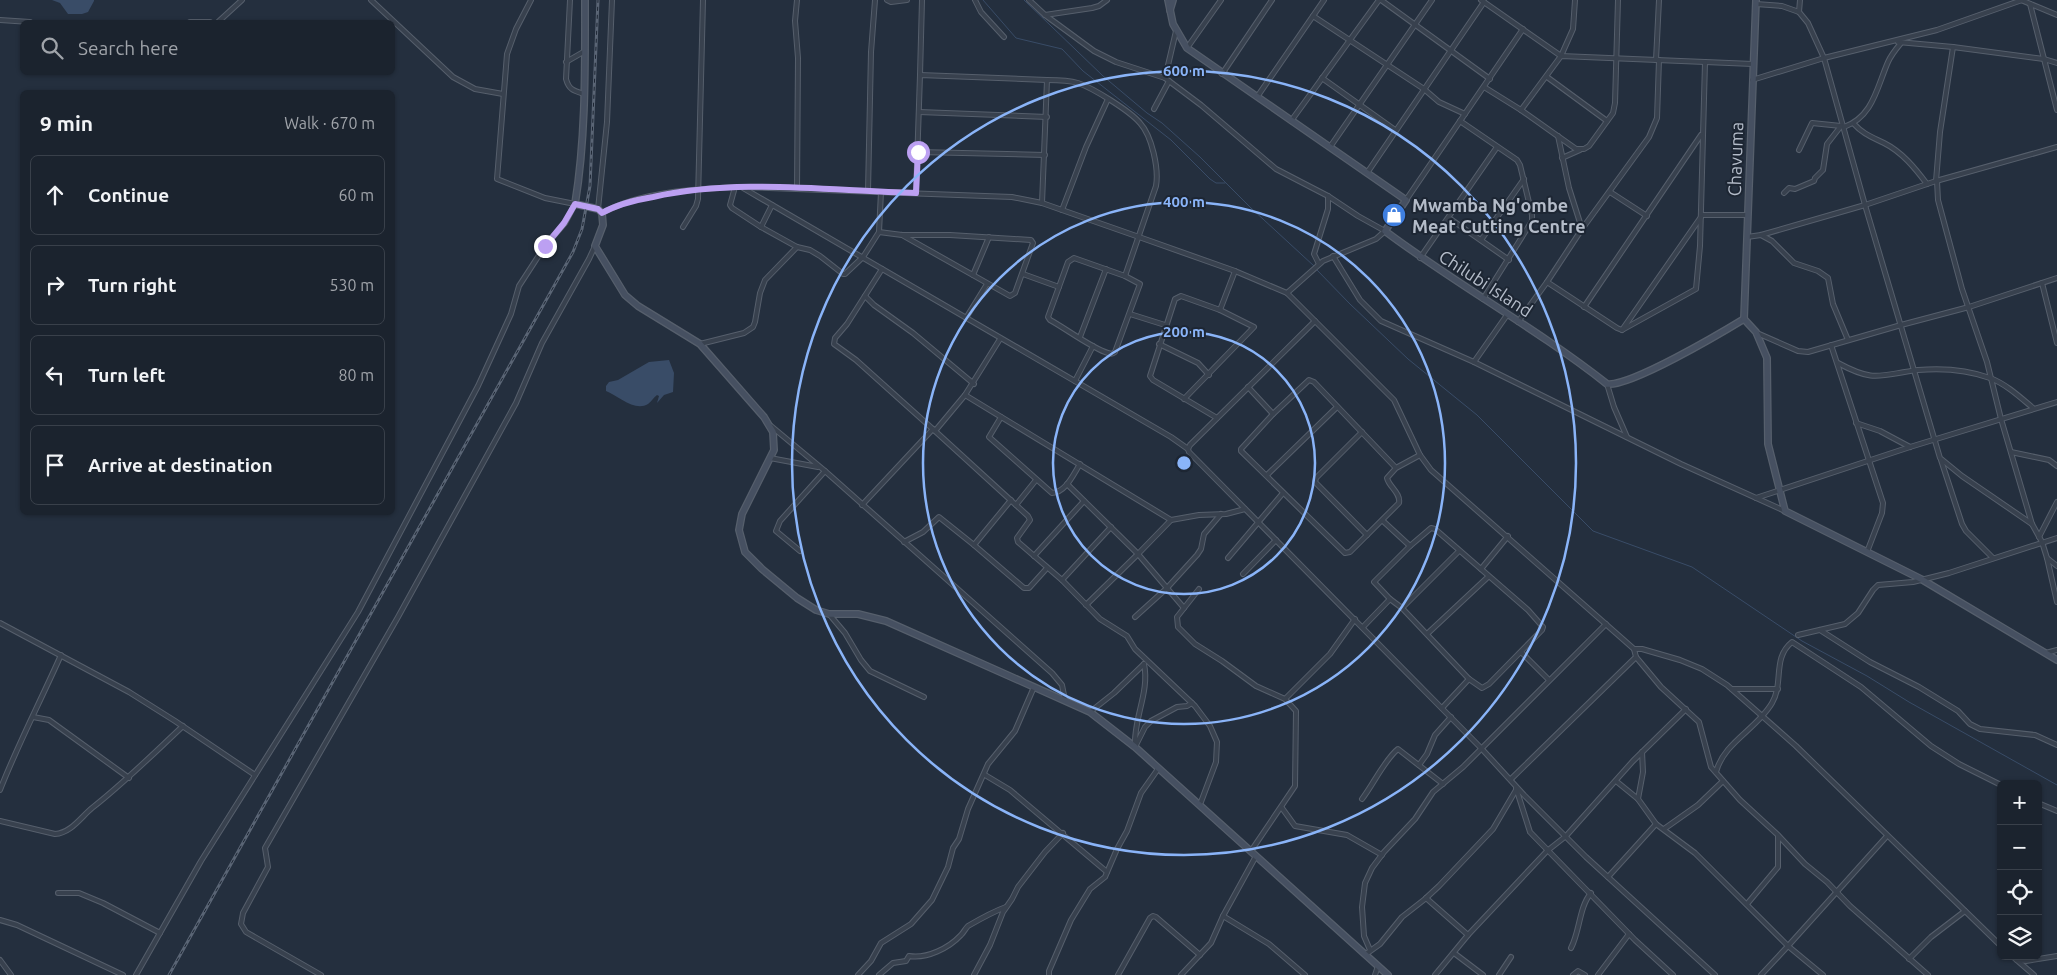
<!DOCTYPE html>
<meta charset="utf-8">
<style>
:root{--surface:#1b232e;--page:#242b36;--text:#f1f3f6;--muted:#a0a4aa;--line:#39404a}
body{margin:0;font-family:Ubuntu,sans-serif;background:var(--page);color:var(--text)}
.controls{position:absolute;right:15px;bottom:15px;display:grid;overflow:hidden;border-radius:8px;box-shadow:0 1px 4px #0004}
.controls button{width:45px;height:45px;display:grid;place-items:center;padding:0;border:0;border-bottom:1px solid var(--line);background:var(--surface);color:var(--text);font:25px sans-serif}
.stop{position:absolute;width:15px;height:15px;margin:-11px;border:4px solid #bca0f2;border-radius:50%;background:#fff}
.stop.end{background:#bca0f2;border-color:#fff;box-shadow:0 1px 5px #0008}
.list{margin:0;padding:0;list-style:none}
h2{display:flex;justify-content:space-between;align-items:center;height:65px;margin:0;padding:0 20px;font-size:21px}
h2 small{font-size:16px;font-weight:400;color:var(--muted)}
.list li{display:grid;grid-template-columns:32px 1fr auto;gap:15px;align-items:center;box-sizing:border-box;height:80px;margin:0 10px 10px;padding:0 10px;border:1px solid var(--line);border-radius:8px}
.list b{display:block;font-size:19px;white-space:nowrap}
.list em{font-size:16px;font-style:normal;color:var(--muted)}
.icon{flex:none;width:28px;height:28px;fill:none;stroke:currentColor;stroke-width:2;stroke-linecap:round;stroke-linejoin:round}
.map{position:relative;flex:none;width:2057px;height:975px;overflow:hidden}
.search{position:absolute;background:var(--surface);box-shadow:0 1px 4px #0004;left:20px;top:20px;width:375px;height:55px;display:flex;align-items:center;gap:12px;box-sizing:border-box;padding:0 18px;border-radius:8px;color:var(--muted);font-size:19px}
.panel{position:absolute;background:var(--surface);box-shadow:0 1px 4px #0004;left:20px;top:90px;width:375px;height:425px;border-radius:8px}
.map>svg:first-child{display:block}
.water{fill:#394c67}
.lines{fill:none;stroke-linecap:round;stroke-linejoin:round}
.stream{stroke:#394c67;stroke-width:1}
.street-casing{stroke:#565f6c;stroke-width:6}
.secondary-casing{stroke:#565f6c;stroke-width:8}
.street{stroke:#38414e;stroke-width:4}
.secondary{stroke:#465061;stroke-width:5.5}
.rail-casing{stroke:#5a6575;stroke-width:3}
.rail{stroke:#1d2633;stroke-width:1;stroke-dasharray:4;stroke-linecap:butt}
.route{stroke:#bca0f2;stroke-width:6}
.ring{fill:none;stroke:#8ab4f8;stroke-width:2.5}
.labels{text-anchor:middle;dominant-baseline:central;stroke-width:4;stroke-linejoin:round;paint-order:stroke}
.street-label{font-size:18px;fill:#b4bcc9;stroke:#1d2633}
.poi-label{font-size:18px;font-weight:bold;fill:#b4bcc9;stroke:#1d2633;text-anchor:start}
.centre{fill:#8ab4f8;stroke:#1d2633;stroke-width:2.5}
.ring-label{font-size:15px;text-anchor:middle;font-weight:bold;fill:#8ab4f8;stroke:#1d2633;stroke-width:4;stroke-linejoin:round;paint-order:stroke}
</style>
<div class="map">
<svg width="2057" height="975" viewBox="0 0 2057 975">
<rect width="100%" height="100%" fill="#242f3e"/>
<!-- water -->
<g class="water">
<path d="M52 0H94V1L88 12 82 14H68L60 3Z"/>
<path d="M669 360 674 373 673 392 664 395 657 403 659 396 657 395C653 398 652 401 648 404 635 412 618 396 606 391V386L609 382 618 380 649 362Z"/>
</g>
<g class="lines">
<!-- stream -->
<g class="stream">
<path d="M983 0 1016 38 1062 49 1083 71 1171 140 1210 179 1216 183H1225"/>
<path d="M1024 0 1103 76 1147 113 1162 123 1200 157 1251 208 1314 266"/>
<path d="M1316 269 1350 304 1408 359 1477 415 1593 531 1692 567 1802 641 1867 676 1909 702 2057 785"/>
</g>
<!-- street casing -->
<g class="street-casing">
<g id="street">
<path d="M371 0 453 77 475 89 503 94"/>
<path d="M570 0 566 79C569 90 574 91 584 94"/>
<path d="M797 0 795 21 798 58 797 189"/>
<path d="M887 0 891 2 907 0"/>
<path d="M975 0 981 12 1004 37"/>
<path d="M1029 0 1045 15 1094 51 1116 62 1165 78 1201 105 1276 169 1328 196 1358 216 1385 231 1376 239 1323 261 1287 293"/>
<path d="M1381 0 1490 79"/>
<path d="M1481 0 1561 56 1573 29 1575 0"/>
<path d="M2021 0 2057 15"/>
<path d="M1756 4 1782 6 1799 12 1808 23 1824 58 1865 205 1940 458 1962 476 2032 524"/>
<path d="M2030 4 2057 110"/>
<path d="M1799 12 1800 0"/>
<path d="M1045 15 1092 8 1099 6 1107 0"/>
<path d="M1313 16 1424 89 1439 102 1465 114"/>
<path d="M0 20 30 22"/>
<path d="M190 22H210"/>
<path d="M218 22 242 0"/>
<path d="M1898 42 1953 47 2044 59 2057 63"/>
<path d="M1187 48 1221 0"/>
<path d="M1656 60 1659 0"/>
<path d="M566 62 585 51"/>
<path d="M1222 74 1272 0"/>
<path d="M920 75 922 0"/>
<path d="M1547 77 1607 121"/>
<path d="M1165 78 1176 31"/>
<path d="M1322 78 1395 130"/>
<path d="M1047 80C1057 80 1068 80 1078 83 1093 88 1130 111 1140 123 1152 136 1159 169 1156 186L1125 276"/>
<path d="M1752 80 1824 58 1937 30 2022 0"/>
<path d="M1484 87 1521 110 1576 149H1584L1589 146 1613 113 1615 103 1618 0"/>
<path d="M1257 97 1324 0"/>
<path d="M1154 109 1169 81"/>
<path d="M1521 110 1561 56 1753 64"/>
<path d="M919 112 1047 117"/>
<path d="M1291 121 1379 0"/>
<path d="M1460 121 1517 160 1520 165 1532 215V221L1483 299"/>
<path d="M1854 124C1863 134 1872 137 1884 143 1902 152 1915 168 1927 184"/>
<path d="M1844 127C1873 117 1877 87 1888 62 1891 55 1896 49 1901 43"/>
<path d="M1558 136 1569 188 1582 229"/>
<path d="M1330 147 1432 0"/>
<path d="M1799 150 1812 123 1841 126"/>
<path d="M918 152 1045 155"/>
<path d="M1562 158 1580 150"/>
<path d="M1367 173 1484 2"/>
<path d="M1936 181 1940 132 1953 47"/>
<path d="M1937 181 1938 200 1962 289 1987 362 2001 419 2032 524 2042 542 2047 558 2057 602"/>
<path d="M735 187 730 205 732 208 761 227 797 247 810 250 820 256 843 274H845L863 257 879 232 881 192"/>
<path d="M743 188 1171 437 1188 449"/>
<path d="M868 191 871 52 875 0"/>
<path d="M1610 192 1647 216"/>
<path d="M916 193 920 75 1047 80 1042 203"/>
<path d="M1784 193 1789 188 1795 189 1814 181 1815 178 1823 170 1827 144 1841 126"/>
<path d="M1406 200 1523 29"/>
<path d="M598 209 607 122 612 0"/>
<path d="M1062 210 1086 147 1108 99"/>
<path d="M602 213C642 191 696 189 741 187L1012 197 1042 203 1139 237 1235 271 1287 293 1394 400 1420 455 1431 470 1634 649 1636 657 1511 779"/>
<path d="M1701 215H1747"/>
<path d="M1449 218 1509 260"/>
<path d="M683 227 696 206 698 199 703 0"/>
<path d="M761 227 772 205"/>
<path d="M879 232 902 235H950L1031 240 1033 243 1015 293 1010 296 902 235"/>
<path d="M1761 235 1772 241 1794 263 1818 271 1828 278 1833 304 1848 340"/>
<path d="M1747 237 1761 235 1865 205 1936 181 2057 147"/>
<path d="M1481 240 1524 179"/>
<path d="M1333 256 1360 300 1381 321 1474 362 1681 464 1785 511"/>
<path d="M1074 258 1125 276 1140 284 1115 352C1112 354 1112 354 1108 353 1093 349 1065 328 1050 320L1048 317 1068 262Z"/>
<path d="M1420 258 1497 147"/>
<path d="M1319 264 1314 254 1328 209V196"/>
<path d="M882 269 847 324 835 338 834 344 856 360 935 431"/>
<path d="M1023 274 1059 287"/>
<path d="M973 275 989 237"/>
<path d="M1547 282 1617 328 1622 330 1696 289 1700 246 1705 62"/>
<path d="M2042 283 2057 343"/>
<path d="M865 296 874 305 913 333 974 384"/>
<path d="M1584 307 1701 135"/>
<path d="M1220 310 1235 271"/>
<path d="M1130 314 1165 325"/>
<path d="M966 318 987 284"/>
<path d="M1315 321 1190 445 1188 449 1189 452 1481 748 1524 795 1586 857 1715 975"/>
<path d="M1518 322 1547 282 1582 229 1649 137 1657 118 1659 60"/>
<path d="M1622 330 1701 217"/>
<path d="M1757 333 1798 351 1808 352 1901 325 1969 307 2057 278"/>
<path d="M1080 337 1106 269"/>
<path d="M1000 339 965 395 935 431 1028 516 1030 520 1017 538 1018 542 1062 580 1111 527"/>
<path d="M700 344 744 333 753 327 755 322 760 293 765 280 797 247"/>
<path d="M1159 344 1198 363 1209 375"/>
<path d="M1831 345 1883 503 1882 513 1867 552"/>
<path d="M1474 362 1507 315"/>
<path d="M1838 363C1875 383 1879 375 1918 370 1941 368 1968 370 1990 378 2006 384 2020 397 2033 408"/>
<path d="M1075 381 1093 346"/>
<path d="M1607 384 1614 407 1627 437"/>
<path d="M1248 387 1273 414"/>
<path d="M965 395 1171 520 1138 554 1067 484"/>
<path d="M1184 399 1254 327 1220 310 1181 296 1175 299 1150 376 1153 380 1217 418"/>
<path d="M1001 417 989 437 1052 493C1066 492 1073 475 1080 464"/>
<path d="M1856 423 1880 431 1910 447"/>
<path d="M771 426 825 471"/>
<path d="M1362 432 1316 478 1315 482 1367 535"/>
<path d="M2011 452 2049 460 2057 466"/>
<path d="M770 458 818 467"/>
<path d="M1941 460 1962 524 1966 531 1993 558"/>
<path d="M1396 468 1314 382 1309 380 1273 414 1241 449V451L1345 553 1350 552 1399 503C1401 493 1389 487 1387 478L1396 468 1420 455"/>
<path d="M1267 475 1337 407"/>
<path d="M1756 498 1910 447 2057 402"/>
<path d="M1011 500 974 545 1024 588H1029L1047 568"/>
<path d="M862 505 933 429"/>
<path d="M1016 505 1036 480"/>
<path d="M1171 520 1199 515 1226 514 1245 509"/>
<path d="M1383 521 1410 546"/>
<path d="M2039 537 2057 502"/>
<path d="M904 542 923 532 939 517 974 545"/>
<path d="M800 551 776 531 780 521 825 471 1052 673 1062 685 1065 700"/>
<path d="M1034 556 1084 501"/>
<path d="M1228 558 1283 493"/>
<path d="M2047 558 2057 566"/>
<path d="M1481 569 1508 536"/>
<path d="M1243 574 1276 540"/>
<path d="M1062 580 1100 619 1127 636 1135 649 1195 706 1210 726 1217 742 1216 762 1201 802 1198 804"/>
<path d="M1199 589 1177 617 1178 627 1195 644 1222 661 1256 686 1285 699 1296 711 1295 786 1251 851"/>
<path d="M1086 605 1138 554 1184 608"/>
<path d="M1402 608 1459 551"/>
<path d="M829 614 845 633 861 660 870 671 924 697"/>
<path d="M1135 617 1167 588 1197 555 1201 549 1204 534 1221 514"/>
<path d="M0 623 129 692 175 721 255 775"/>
<path d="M1363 627 1390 599"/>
<path d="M1820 630 1870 662 1919 687 1958 711 1970 724 1980 729 2035 735 2057 745"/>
<path d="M1427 634 1489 576 1435 529 1431 528 1410 546 1374 582 1390 599 1402 608 1469 679 1482 688 1489 684 1542 630 1543 627 1528 610 1489 576"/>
<path d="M1798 635 1845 624 1858 613 1873 590 1878 585 1913 582 1949 573 2057 538"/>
<path d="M1634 649H1642L1680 660 1702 669 1727 685 1796 746 2001 946"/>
<path d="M1521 652 1549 680"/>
<path d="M2046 653 2057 650"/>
<path d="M1636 657 1661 687 1699 722 1711 767 1740 800 1778 835 1805 864 1827 882 1850 906 1928 975"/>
<path d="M1144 664C1150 692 1133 719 1135 747L1145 727 1151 721 1177 707 1187 706 1192 703"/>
<path d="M1732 689H1778"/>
<path d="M1285 699 1330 654 1355 619"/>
<path d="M1442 708 1469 679"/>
<path d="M1090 712 1114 693 1144 664"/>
<path d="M33 717 49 720 129 778"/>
<path d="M1642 752 1643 772 1638 799 1656 824 1695 853 1788 946 1761 975"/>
<path d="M1419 765 1427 754 1435 735 1451 717"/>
<path d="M1716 772C1724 742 1757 729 1772 703 1784 683 1772 658 1792 642L1861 687 1931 746 1959 764 2001 785"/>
<path d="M985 775 1010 790 1107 872"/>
<path d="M1616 781 1638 799"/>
<path d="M1516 788 1530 832 1635 940 1673 975"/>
<path d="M0 790C18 744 41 700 61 655"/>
<path d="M1362 799C1373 785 1385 759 1398 749L1443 784"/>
<path d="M2038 803 2057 811"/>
<path d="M1282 808 1295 826 1347 835 1382 855"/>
<path d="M0 821 55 834C71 833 81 817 92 808 124 783 153 754 183 726"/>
<path d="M1664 829 1698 805 1723 781"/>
<path d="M1608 877 1656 824"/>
<path d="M58 893H79L103 903 160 933"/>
<path d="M1426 898 1468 935"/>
<path d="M1747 904 1778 867V836"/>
<path d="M1223 916 1269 944 1305 975"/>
<path d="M0 920 17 925 123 975"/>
<path d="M1571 948C1580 931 1579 907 1591 893"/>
<path d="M1370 950 1364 936 1362 907 1365 883 1372 868 1384 852 1415 819 1433 792 1463 767 1606 624"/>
<path d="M1454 953 1483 975"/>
<path d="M1366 954 1380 944 1402 917 1425 899 1439 886 1493 829 1516 790"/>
<path d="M2012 956 2034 975"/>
<path d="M1909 959 1931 937 1965 911"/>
<path d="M0 960 11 975"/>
<path d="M2017 960 2026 961 2057 956"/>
<path d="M136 975 201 861 358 612 478 386 511 314 519 286 545 246 565 223 575 204 545 198 497 179 507 54 516 29 531 0"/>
<path d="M321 975 246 932 241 924 243 913 268 867 265 848 398 617 516 403 542 343 589 259 595 246"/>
<path d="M858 975 871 961 881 943 911 924 932 900 948 867 953 848 959 839 968 809 988 764 1015 731 1034 687"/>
<path d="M879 975 893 963 906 961 909 956C927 959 949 948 961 935 964 932 965 929 968 926 980 919 992 912 1006 907"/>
<path d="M974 975 990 945 1003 912 1012 899 1018 887 1045 852 1063 833"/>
<path d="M1049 975V971L1071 920 1090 889 1105 877 1117 849 1127 831 1141 793 1158 769"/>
<path d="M1118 975 1150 918 1153 916 1156 917 1200 955"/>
<path d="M1181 975 1211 943 1223 916 1256 856"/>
<path d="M1375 975 1378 966"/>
<path d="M1435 975 1468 935 1547 851 1566 836 1633 761 1686 709"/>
<path d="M1499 975 1511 957"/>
<path d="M1573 975 1578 971 1585 975"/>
<path d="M1598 975 1629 934"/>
<path d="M1823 975 1788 946 1887 836"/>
</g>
</g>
<!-- secondary casing -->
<g class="secondary-casing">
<g id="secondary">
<path d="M585 0C585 68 586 137 575 204L598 209 602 213 603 225 595 246 625 295 638 306 700 344 764 417 773 432 774 450 742 514 739 530 745 552 762 569 797 598 816 610 829 614H858L886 621 1090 712 1135 747 1388 975"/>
<path d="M1168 0 1173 24 1187 48 1406 200 1385 231C1457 285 1536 328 1607 384 1630 387 1721 333 1744 319"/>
<path d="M1170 10 1173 0"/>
<path d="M1744 319 1756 332 1767 358 1768 444 1785 511 1921 579 2057 660"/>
<path d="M1744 319 1756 0"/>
</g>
</g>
<!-- street -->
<use href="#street" class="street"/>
<!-- secondary -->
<use href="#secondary" class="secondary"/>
<!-- rail casing -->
<g class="rail-casing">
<path id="rail" d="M169 975 573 252 582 229 590 186 598 0"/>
</g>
<!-- rail -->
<use href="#rail" class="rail"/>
</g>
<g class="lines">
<!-- route -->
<path class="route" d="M545 246 564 223 575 204 598 209 602 213C618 204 635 200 653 197 739 178 829 191 916 193L918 152"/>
</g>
<!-- distance rings -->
<g class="ring">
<circle cx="1184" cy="463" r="131"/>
<circle cx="1184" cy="463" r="261"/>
<circle cx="1184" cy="463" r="392"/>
</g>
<!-- icons -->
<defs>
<g id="shop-disc" transform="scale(1.25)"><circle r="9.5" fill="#3f7fe0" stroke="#1d2633"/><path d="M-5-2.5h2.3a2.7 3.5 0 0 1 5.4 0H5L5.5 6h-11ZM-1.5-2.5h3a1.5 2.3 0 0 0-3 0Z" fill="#fff"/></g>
</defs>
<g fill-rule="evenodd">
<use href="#shop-disc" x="1394" y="215"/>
</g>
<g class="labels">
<!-- street labels -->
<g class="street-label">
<text transform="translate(1735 159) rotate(-88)">Chavuma</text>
<text transform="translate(1486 283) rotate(33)">Chilubi Island</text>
</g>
<!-- poi labels -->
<g class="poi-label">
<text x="1412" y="205">Mwamba Ng'ombe<tspan x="1412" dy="21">Meat Cutting Centre</tspan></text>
</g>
</g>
<circle cx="1184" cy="463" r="8" class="centre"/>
<g class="ring-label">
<text x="1184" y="76">600 m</text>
<text x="1184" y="207">400 m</text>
<text x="1184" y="337">200 m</text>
</g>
</svg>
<div class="controls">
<button>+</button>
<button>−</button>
<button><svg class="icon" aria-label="locate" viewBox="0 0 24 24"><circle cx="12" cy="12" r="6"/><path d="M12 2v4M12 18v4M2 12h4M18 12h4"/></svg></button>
<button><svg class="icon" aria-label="layers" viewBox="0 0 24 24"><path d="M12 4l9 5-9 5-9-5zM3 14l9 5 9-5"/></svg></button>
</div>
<div class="stop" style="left:918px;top:152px"></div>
<div class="stop end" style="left:545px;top:246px"></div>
<div class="search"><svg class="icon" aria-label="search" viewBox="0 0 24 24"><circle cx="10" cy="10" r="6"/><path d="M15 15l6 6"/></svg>Search here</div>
<section class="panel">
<h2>9 min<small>Walk · 670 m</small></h2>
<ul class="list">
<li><svg class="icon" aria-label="ahead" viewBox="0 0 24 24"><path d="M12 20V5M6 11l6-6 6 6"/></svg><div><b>Continue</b></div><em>60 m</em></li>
<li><svg class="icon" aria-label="right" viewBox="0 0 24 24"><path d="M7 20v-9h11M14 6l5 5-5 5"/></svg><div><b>Turn right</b></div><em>530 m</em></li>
<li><svg class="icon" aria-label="left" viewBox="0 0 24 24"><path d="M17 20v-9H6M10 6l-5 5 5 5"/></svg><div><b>Turn left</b></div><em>80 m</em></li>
<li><svg class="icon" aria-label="arrive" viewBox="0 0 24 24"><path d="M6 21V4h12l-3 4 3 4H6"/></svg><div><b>Arrive at destination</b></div></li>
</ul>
</section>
</div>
